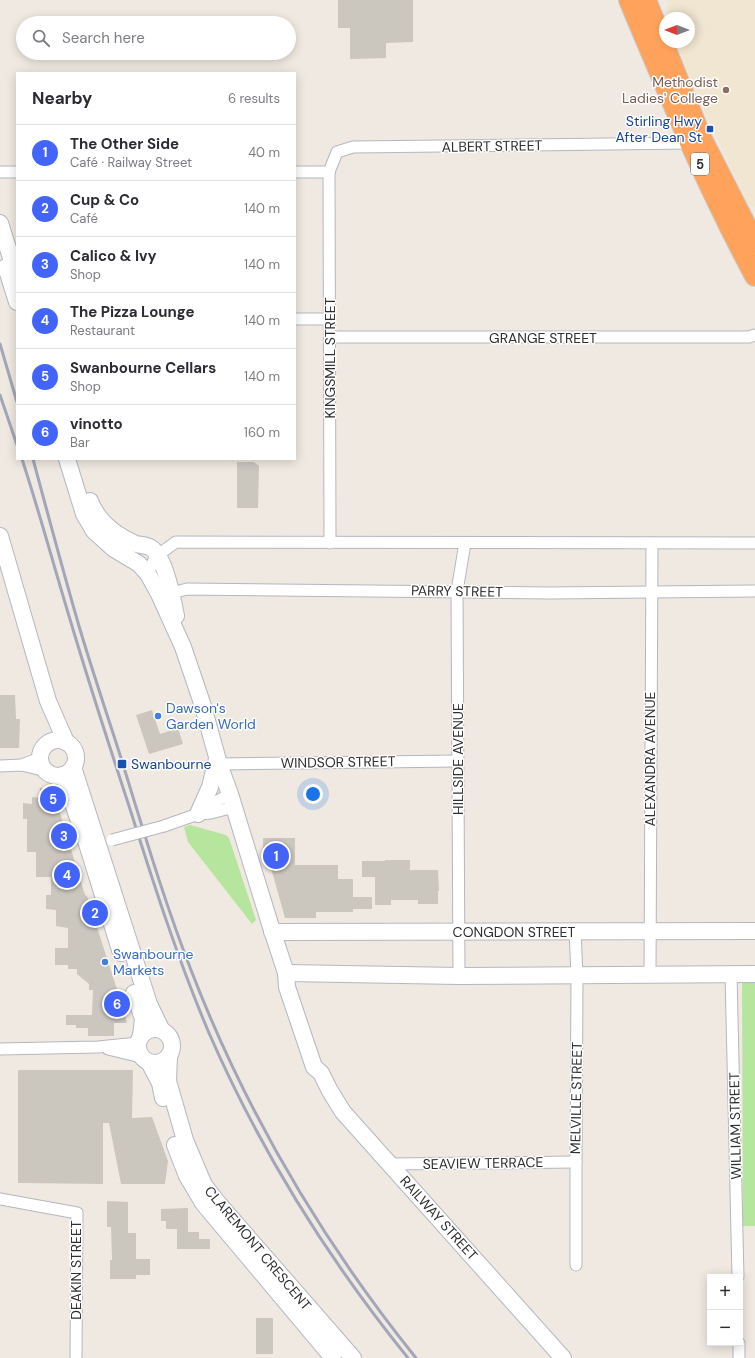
<!DOCTYPE html>
<meta charset="utf-8">
<style>
:root{--surface:#fff;--page:#f7f7f7;--text:#2b2b33;--muted:#7c7c81;--line:#e1e1e2;--accent:#4264fb}
body{margin:0;font-family:"DM Sans",sans-serif;background:var(--page);color:var(--text)}
.controls{position:absolute;right:12px;bottom:12px;display:grid;overflow:hidden;border-radius:0px;box-shadow:0 2px 10px #0003}
.controls button{width:36px;height:36px;display:grid;place-items:center;padding:0;border:0;border-bottom:1px solid var(--line);background:var(--surface);color:var(--text);font:20px sans-serif}
.compass{position:absolute;left:659px;top:12px;width:36px;height:36px;border-radius:50%;background:var(--surface);box-shadow:0 2px 10px #0003;rotate:270deg}
.you{position:absolute;left:313px;top:794px;width:14px;height:14px;margin:-10px;border:3px solid #fff;border-radius:50%;background:#1a73e8;box-shadow:0 0 0 6px #1a73e833}
.badge{display:grid;place-items:center;width:26px;height:26px;border-radius:50%;background:var(--accent);color:#fff;font-size:13px;font-weight:700}
.pin{position:absolute;translate:-50% -50%;border:2px solid #fff;box-shadow:0 1px 4px #0006}
.list{margin:0;padding:0;list-style:none}
h2{display:flex;justify-content:space-between;align-items:center;height:52px;margin:0;padding:0 16px;font-size:17px}
h2 small{font-size:13px;font-weight:400;color:var(--muted)}
.list li{display:grid;grid-template-columns:26px 1fr auto;gap:12px;align-items:center;box-sizing:border-box;height:56px;padding:0 16px;border-top:1px solid var(--line)}
.list b{display:block;font-size:15px;white-space:nowrap}
.list p{margin:0;font-size:13px;white-space:nowrap;color:var(--muted)}
.list em{font-size:13px;font-style:normal;color:var(--muted)}
.icon{flex:none;width:22px;height:22px;fill:none;stroke:currentColor;stroke-width:2;stroke-linecap:round;stroke-linejoin:round}
.map{position:relative;flex:none;width:755px;height:1358px;overflow:hidden}
.search{position:absolute;background:var(--surface);box-shadow:0 2px 10px #0003;left:16px;top:16px;width:280px;height:44px;display:flex;align-items:center;gap:10px;box-sizing:border-box;padding:0 14px;border-radius:22px;color:var(--muted);font-size:15px}
.panel{position:absolute;background:var(--surface);box-shadow:0 2px 10px #0003;left:16px;top:72px;width:280px;height:388px;border-radius:0px}
.map>svg:first-child{display:block}
.education{fill:#f0e6d1}
.green{fill:#b6e59e}
.building{fill:#cbc7bf}
.lines{fill:none;stroke-linecap:round;stroke-linejoin:round}
.street-casing{stroke:#b4b7c1;stroke-width:13}
.secondary-casing{stroke:#b4b7c1;stroke-width:18}
.highway-casing{stroke:#c9c9c9;stroke-width:22}
.street{stroke:#fff;stroke-width:11}
.secondary{stroke:#fff;stroke-width:16}
.highway{stroke:#ffa35c;stroke-width:20}
.rail{stroke:#a3a6b8;stroke-width:3}
.street-bridge-casing{stroke:#b4b7c1;stroke-width:13;stroke-linecap:butt}
.street-bridge{stroke:#fff;stroke-width:11}
.education-dot{fill:#8d6e63;stroke:#fff;stroke-width:1.5}
.transit-dot{fill:#1a4fb4;stroke:#fff;stroke-width:1.5}
.shop-dot{fill:#3f7fe0;stroke:#fff;stroke-width:1.5}
.labels{text-anchor:middle;dominant-baseline:central;stroke-width:3;stroke-linejoin:round;paint-order:stroke}
.shield{fill:#fff;stroke:#6d6d6d;stroke-width:1}
.shield-label{font-size:13px;font-weight:bold;fill:#2e2e2e}
.education-label{font-size:14px;fill:#785e54;stroke:#fff;text-anchor:end}
.transit-label{font-size:14px;fill:#164399;stroke:#fff;text-anchor:end}
.street-label{font-size:14px;fill:#2e2e2e;stroke:#fff}
.shop-label{font-size:14px;fill:#366cbe;stroke:#fff;text-anchor:start}
</style>
<div class="map">
<svg width="755" height="1358" viewBox="0 0 755 1358">
<rect width="100%" height="100%" fill="#efe9e1"/>
<!-- education -->
<path class="education" d="M667 0H755V207L748 204 717 139 675 42H689V18H669Z"/>
<!-- green -->
<g class="green">
<path d="M190 825 226 835 229 838 256 920 252 924 188 842 184 827Z"/>
<path d="M742 982H755V1226H743Z"/>
</g>
<!-- building -->
<g class="building">
<path d="M338 0H413V42L386 43V58L350 59V28H338Z"/>
<path d="M237 462H254L259 466 258 508H237Z"/>
<path d="M0 695H15L16 719H20L19 748H0Z"/>
<path d="M152 710 160 734 178 728 183 744 149 754 136 715Z"/>
<path d="M40 788H51L53 791 85 895 87 896 120 999 127 1023H114V1036H88V1028H76V1025H66V1015H92L93 990H89V984L77 974V969H68V965H55V948H68V928L56 926V910L46 909V895H51V877H36V852H27V819H23V803L32 804V797L40 798Z"/>
<path d="M263 838H295V865H338V879H353V897H372V909H353V912H316V918H285L266 850H263Z"/>
<path d="M385 860H410V870H438L439 891H438V904H418V900H391V905H375V877H362V861H385Z"/>
<path d="M18 1070H133L132 1118 152 1117 168 1161 165 1184H121L109 1123H103V1184L18 1183Z"/>
<path d="M107 1201 128 1202V1233H136V1259H150V1275H136V1279H110V1260H112L111 1227H107Z"/>
<path d="M188 1208V1232H199V1239H210V1249H177V1229H166V1221H161V1209Z"/>
<rect x="256" y="1318" width="17" height="36"/>
</g>
<g class="lines">
<!-- street casing -->
<g class="street-casing">
<g id="street">
<path d="M0 172H17"/>
<path d="M295 172H329L337 152 353 147 690 143 694 142"/>
<path d="M329 172 330 543"/>
<path d="M295 319H330"/>
<path d="M330 337H749L755 335"/>
<path d="M148 574 155 557 176 542 755 543"/>
<path d="M164 594 172 593 187 589 549 593 755 591"/>
<path d="M219 764 458 761"/>
<path d="M22 765 40 758"/>
<path d="M0 766 22 765 46 771"/>
<path d="M200 813 208 806 230 794"/>
<path d="M164 826 198 814 211 813 234 807"/>
<path d="M575 931 577 975 576 1162V1265"/>
<path d="M731 974 738 1277"/>
<path d="M650 975 652 543"/>
<path d="M459 976 457 591 465 543"/>
<path d="M0 1049 98 1047 138 1043"/>
<path d="M108 1049 141 1057"/>
<path d="M390 1164 576 1162"/>
<path d="M0 1199 77 1213 76 1358"/>
<path d="M739 1343V1358"/>
</g>
</g>
<!-- secondary casing -->
<g class="secondary-casing">
<g id="secondary">
<path d="M0 223 17 277"/>
<path d="M6 267 17 302"/>
<path d="M67 459 84 514 94 531 114 549 139 564 148 574 159 594 183 647 202 703 219 764 230 794 270 924 286 973 287 987 314 1067 321 1073 330 1091 343 1112 563 1358"/>
<path d="M90 501C98 522 115 535 136 544 140 545 147 545 151 548 165 556 173 600 176 616"/>
<path d="M0 536 48 701 66 742"/>
<circle cx="58" cy="758" r="18"/>
<path d="M73 767 149 1004 161 1029"/>
<path d="M63 775 88 847 121 953"/>
<path d="M198 814 210 787 217 759"/>
<path d="M272 932 755 931"/>
<path d="M286 973 459 976 755 974"/>
<path d="M134 993 143 1019 141 1036"/>
<circle cx="155" cy="1046" r="17"/>
<path d="M169 1056 168 1081 185 1140 204 1185 218 1203 353 1358"/>
<path d="M149 1062 160 1083 163 1098"/>
<path d="M175 1145 187 1176 203 1203 333 1358"/>
</g>
</g>
<!-- highway casing -->
<g class="highway-casing">
<g id="highway">
<path d="M629 0C668 93 707 187 755 276"/>
<path d="M646 0 702 139 755 243"/>
</g>
</g>
<!-- street -->
<use href="#street" class="street"/>
<!-- secondary -->
<use href="#secondary" class="secondary"/>
<!-- highway -->
<use href="#highway" class="highway"/>
<!-- rail -->
<g class="rail">
<path d="M0 344 17 402"/>
<path d="M0 395 17 445"/>
<path d="M22 459C39 511 53 563 69 616 88 680 109 745 130 809 154 885 178 960 209 1033 260 1150 328 1259 408 1358"/>
<path d="M33 459C48 515 63 571 79 626 92 670 107 714 121 758 143 829 164 901 191 970 245 1110 322 1241 416 1358"/>
</g>
<!-- street-bridge casing -->
<g class="street-bridge-casing">
<path id="street-bridge" d="M112 840 164 826"/>
</g>
<!-- street-bridge -->
<use href="#street-bridge" class="street-bridge"/>
</g>
<!-- markers -->
<circle class="education-dot" cx="726" cy="90" r="4"/>
<g class="transit-dot">
<rect x="706" y="125" width="8" height="8" rx="2"/>
<rect x="117" y="759" width="10" height="10" rx="2"/>
</g>
<g class="shop-dot">
<circle cx="158" cy="716" r="4"/>
<circle cx="105" cy="962" r="4"/>
</g>
<g class="labels">
<!-- shield labels -->
<rect class="shield" x="691" y="153" width="18" height="22" rx="3"/>
<g class="shield-label">
<text x="700" y="164">5</text>
</g>
<!-- education labels -->
<g class="education-label">
<text x="718" y="82">Methodist<tspan x="718" dy="16">Ladies' College</tspan></text>
</g>
<!-- transit labels -->
<g class="transit-label">
<text x="702" y="121">Stirling Hwy<tspan x="702" dy="16">After Dean St</tspan></text>
<text x="131" y="764" text-anchor="start">Swanbourne</text>
</g>
<!-- street labels -->
<g class="street-label">
<text transform="translate(492 146) rotate(-1)">ALBERT STREET</text>
<text x="543" y="338">GRANGE STREET</text>
<text transform="translate(330 358) rotate(-90)">KINGSMILL STREET</text>
<text transform="translate(457 591) rotate(1)">PARRY STREET</text>
<text transform="translate(458 759) rotate(-90)">HILLSIDE AVENUE</text>
<text transform="translate(650 759) rotate(-90)">ALEXANDRA AVENUE</text>
<text transform="translate(338 762) rotate(-1)">WINDSOR STREET</text>
<text x="514" y="932">CONGDON STREET</text>
<text transform="translate(576 1098) rotate(-89)">MELVILLE STREET</text>
<text transform="translate(735 1126) rotate(-91)">WILLIAM STREET</text>
<text transform="translate(483 1163) rotate(-1)">SEAVIEW TERRACE</text>
<text transform="translate(439 1218) rotate(48)">RAILWAY STREET</text>
<text transform="translate(258 1248) rotate(50)">CLAREMONT CRESCENT</text>
<text transform="translate(76 1270) rotate(-90)">DEAKIN STREET</text>
</g>
<!-- shop labels -->
<g class="shop-label">
<text x="166" y="708">Dawson's<tspan x="166" dy="16">Garden World</tspan></text>
<text x="113" y="954">Swanbourne<tspan x="113" dy="16">Markets</tspan></text>
</g>
</g>
</svg>
<div class="controls">
<button>+</button>
<button>−</button>
</div>
<svg class="compass" viewBox="-18 -18 36 36"><path d="M0-13l5 13h-10z" fill="#e53935"/><path d="M0 13l5-13h-10z" fill="#7c7c81"/></svg>
<div class="you"></div>
<div class="pin badge" style="left:276px;top:856px">1</div>
<div class="pin badge" style="left:95px;top:913px">2</div>
<div class="pin badge" style="left:64px;top:836px">3</div>
<div class="pin badge" style="left:67px;top:875px">4</div>
<div class="pin badge" style="left:53px;top:799px">5</div>
<div class="pin badge" style="left:117px;top:1004px">6</div>
<div class="search"><svg class="icon" aria-label="search" viewBox="0 0 24 24"><circle cx="10" cy="10" r="6"/><path d="M15 15l6 6"/></svg>Search here</div>
<section class="panel">
<h2>Nearby<small>6 results</small></h2>
<ul class="list">
<li><span class="badge">1</span><div><b>The Other Side</b><p>Café · Railway Street</p></div><em>40 m</em></li>
<li><span class="badge">2</span><div><b>Cup &amp; Co</b><p>Café</p></div><em>140 m</em></li>
<li><span class="badge">3</span><div><b>Calico &amp; Ivy</b><p>Shop</p></div><em>140 m</em></li>
<li><span class="badge">4</span><div><b>The Pizza Lounge</b><p>Restaurant</p></div><em>140 m</em></li>
<li><span class="badge">5</span><div><b>Swanbourne Cellars</b><p>Shop</p></div><em>140 m</em></li>
<li><span class="badge">6</span><div><b>vinotto</b><p>Bar</p></div><em>160 m</em></li>
</ul>
</section>
</div>
